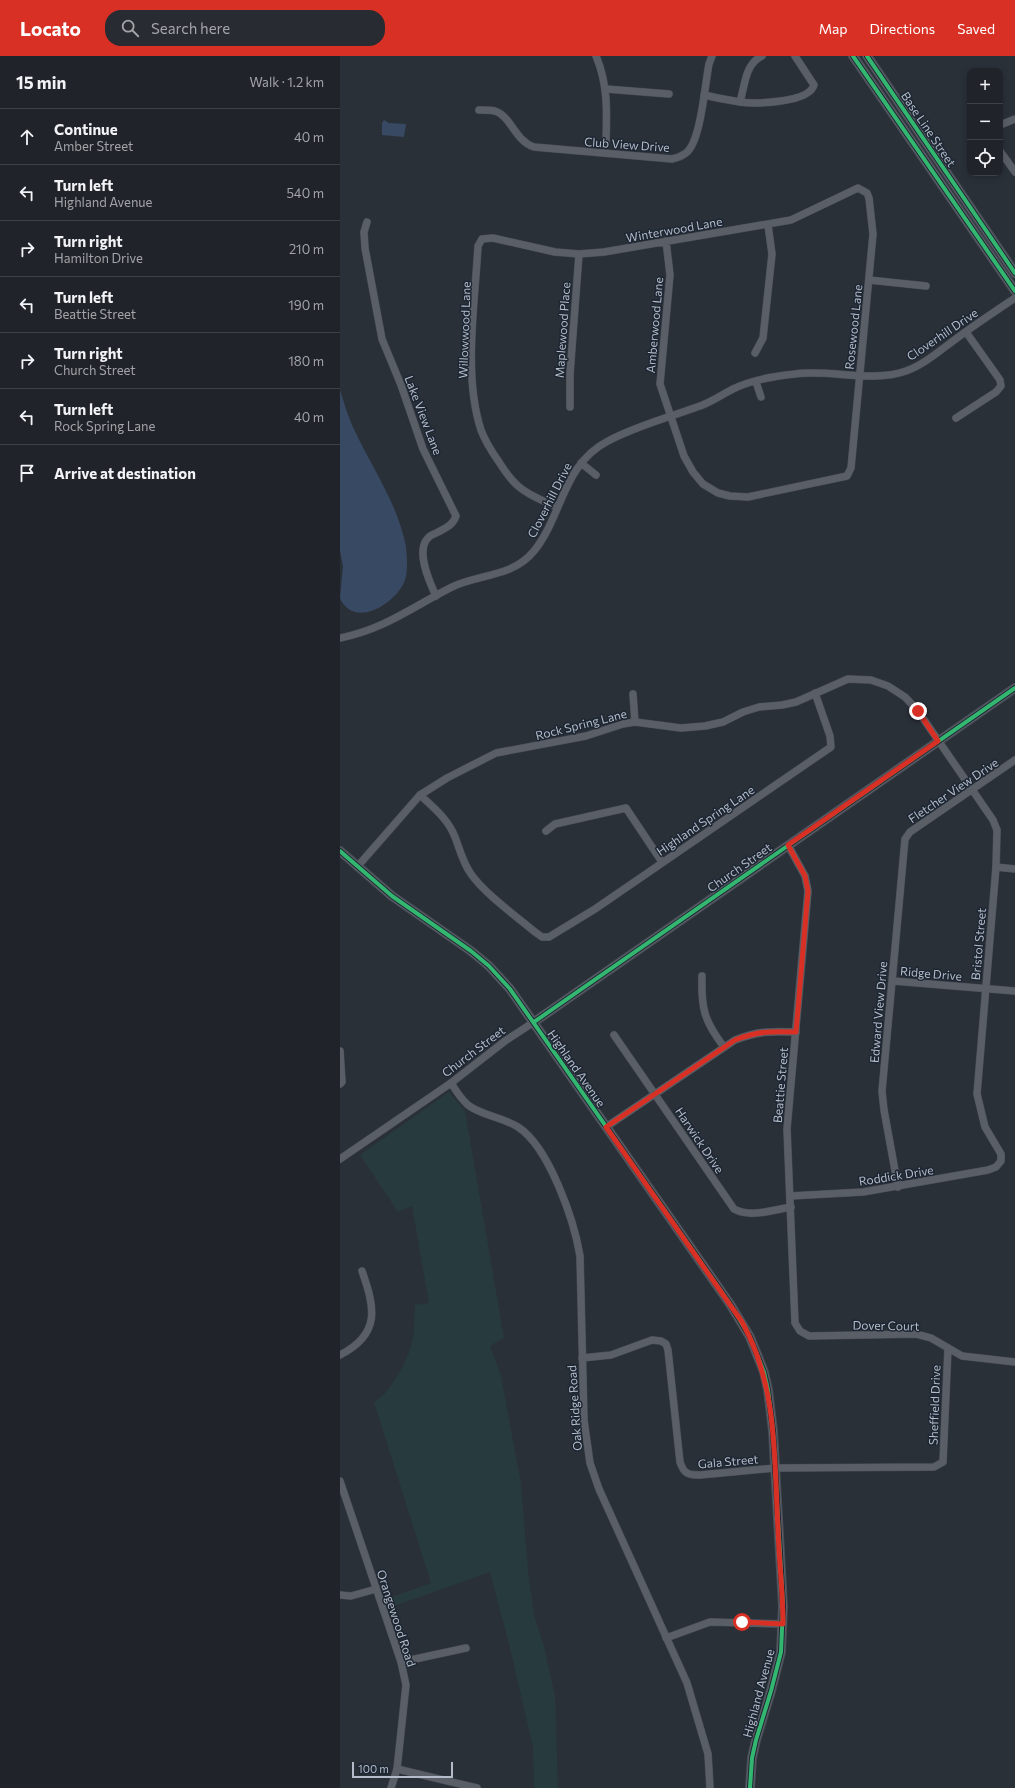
<!DOCTYPE html>
<meta charset="utf-8">
<style>
:root{--surface:#20242a;--page:#282c32;--text:#f1f3f6;--muted:#a2a4a8;--line:#3d4147;--accent:#d93025}
body{margin:0;font-family:Commissioner,sans-serif;background:var(--page);color:var(--text)}
.controls{position:absolute;right:12px;top:12px;display:grid;overflow:hidden;border-radius:8px;box-shadow:0 2px 6px #0003}
.controls button{width:36px;height:36px;display:grid;place-items:center;padding:0;border:0;border-bottom:1px solid var(--line);background:var(--surface);color:var(--text);font:20px sans-serif}
.scale{position:absolute;left:12px;bottom:10px;width:101px;box-sizing:border-box;padding-left:4px;border:2px solid #b4bcc9;border-top:0;font-size:11px;line-height:14px;white-space:nowrap;color:#b4bcc9;-webkit-text-stroke:3px #1d2633;paint-order:stroke}
.stop{position:absolute;width:12px;height:12px;margin:-9px;border:3px solid #d93025;border-radius:50%;background:#fff}
.stop.end{background:#d93025;border-color:#fff;box-shadow:0 1px 4px #0008}
.list{margin:0;padding:0;list-style:none}
h2{display:flex;justify-content:space-between;align-items:center;height:52px;margin:0;padding:0 16px;font-size:17px}
h2 small{font-size:13px;font-weight:400;color:var(--muted)}
.list li{display:grid;grid-template-columns:26px 1fr auto;gap:12px;align-items:center;box-sizing:border-box;height:56px;padding:0 16px;border-top:1px solid var(--line)}
.list b{display:block;font-size:15px;white-space:nowrap}
.list p{margin:0;font-size:13px;white-space:nowrap;color:var(--muted)}
.list em{font-size:13px;font-style:normal;color:var(--muted)}
.icon{flex:none;width:22px;height:22px;fill:none;stroke:currentColor;stroke-width:2;stroke-linecap:round;stroke-linejoin:round}
.map{position:relative;flex:none;width:675px;height:1732px;overflow:hidden}
header{display:flex;align-items:center;gap:24px;box-sizing:border-box;height:56px;padding:0 20px;background:var(--accent);color:#fff}
header strong{font-size:19px}
nav{display:flex;gap:22px;margin-inline-start:auto;font-size:14px}
.search{width:280px;height:36px;background:var(--page);display:flex;align-items:center;gap:10px;box-sizing:border-box;padding:0 14px;border-radius:16px;color:var(--muted);font-size:15px}
main{display:flex}
aside{flex:1;background:var(--surface)}
.map>svg:first-child{display:block}
.green{fill:#273a3e}
.water{fill:#384963}
.lines{fill:none;stroke-linecap:round;stroke-linejoin:round}
.minor-casing{stroke:#484c53;stroke-width:8}
.major-casing{stroke:#484c55;stroke-width:10}
.minor{stroke:#5a5e66;stroke-width:7}
.major{stroke:#5c6168;stroke-width:8}
.cycleway-casing{stroke:#1d2633;stroke-width:6}
.cycleway{stroke:#33b770;stroke-width:4}
.route{stroke:#d93025;stroke-width:5}
.labels{text-anchor:middle;dominant-baseline:central;stroke-width:3;stroke-linejoin:round;paint-order:stroke}
.street-label{font-size:12px;fill:#b4bcc9;stroke:#1d2633}
</style>
<header>
<strong>Locato</strong>
<div class="search"><svg class="icon" aria-label="search" viewBox="0 0 24 24"><circle cx="10" cy="10" r="6"/><path d="M15 15l6 6"/></svg>Search here</div>
<nav><a>Map</a><a>Directions</a><a>Saved</a></nav>
</header>
<main>
<aside>
<h2>15 min<small>Walk · 1.2 km</small></h2>
<ul class="list">
<li><svg class="icon" aria-label="ahead" viewBox="0 0 24 24"><path d="M12 20V5M6 11l6-6 6 6"/></svg><div><b>Continue</b><p>Amber Street</p></div><em>40 m</em></li>
<li><svg class="icon" aria-label="left" viewBox="0 0 24 24"><path d="M17 20v-9H6M10 6l-5 5 5 5"/></svg><div><b>Turn left</b><p>Highland Avenue</p></div><em>540 m</em></li>
<li><svg class="icon" aria-label="right" viewBox="0 0 24 24"><path d="M7 20v-9h11M14 6l5 5-5 5"/></svg><div><b>Turn right</b><p>Hamilton Drive</p></div><em>210 m</em></li>
<li><svg class="icon" aria-label="left" viewBox="0 0 24 24"><path d="M17 20v-9H6M10 6l-5 5 5 5"/></svg><div><b>Turn left</b><p>Beattie Street</p></div><em>190 m</em></li>
<li><svg class="icon" aria-label="right" viewBox="0 0 24 24"><path d="M7 20v-9h11M14 6l5 5-5 5"/></svg><div><b>Turn right</b><p>Church Street</p></div><em>180 m</em></li>
<li><svg class="icon" aria-label="left" viewBox="0 0 24 24"><path d="M17 20v-9H6M10 6l-5 5 5 5"/></svg><div><b>Turn left</b><p>Rock Spring Lane</p></div><em>40 m</em></li>
<li><svg class="icon" aria-label="arrive" viewBox="0 0 24 24"><path d="M6 21V4h12l-3 4 3 4H6"/></svg><div><b>Arrive at destination</b></div></li>
</ul>
</aside>
<div class="map">
<svg width="675" height="1732" viewBox="0 0 675 1732">
<rect width="100%" height="100%" fill="#2a3038"/>
<!-- green -->
<path class="green" d="M109 1036 125 1055 164 1282 150 1290 161 1320 181 1428 188 1514 194 1559 204 1590 215 1640 218 1732H194L193 1691 170 1592 150 1516 49 1552 46 1543 91 1527 34 1346C49 1339 69 1303 72 1286 75 1274 74 1261 75 1249L89 1247 72 1150 58 1156 20 1099Z"/>
<!-- water -->
<g class="water">
<path d="M44 64 49 67 66 68 64 81 42 79V67Z"/>
<path d="M0 334C4 346 7 358 12 369 30 409 58 447 66 491 67 501 68 515 65 524 57 547 14 574 0 542L3 510 0 495Z"/>
</g>
<g class="lines">
<!-- minor casing -->
<g class="minor-casing">
<g id="minor">
<path d="M256 0C268 28 267 56 266 86"/>
<path d="M266 33 329 38"/>
<path d="M364 39C376 42 388 44 400 46 415 48 469 47 474 29L455 0"/>
<path d="M400 46C405 29 405 8 422 0"/>
<path d="M139 54C144 54 150 54 155 55 171 60 175 85 194 91L332 103C337 102 342 100 346 97 361 86 365 27 369 8L372 0"/>
<path d="M660 69 675 63"/>
<path d="M660 95 675 116"/>
<path d="M27 166 24 176 25 192 42 283 61 329 83 393 116 460C113 469 106 472 98 476 95 478 90 479 88 482 75 495 90 527 96 540"/>
<path d="M529 224 586 230"/>
<path d="M415 297 423 282 432 198 428 169"/>
<path d="M416 326 421 341"/>
<path d="M230 351V318L239 198"/>
<path d="M616 362 656 336 661 330 660 324 626 276"/>
<path d="M241 407 256 419"/>
<path d="M217 451C204 445 189 440 178 430 170 423 164 414 159 406 152 396 145 385 141 374 123 319 135 247 138 190L142 183 153 182 215 196 239 198 264 196 451 164 518 132 527 137 529 142 533 178 511 412 507 420 408 441 390 440 378 437 363 428 353 416 344 400 320 328 330 219 326 185"/>
<path d="M0 582C45 573 72 551 112 531 139 518 173 521 194 495 223 459 222 409 268 385 296 370 327 362 357 351 370 347 381 339 393 333 411 324 435 320 455 318 490 313 532 327 566 315 583 309 598 296 613 285 633 270 654 256 675 242"/>
<path d="M293 638 295 666"/>
<path d="M80 739C94 752 108 763 115 781 120 794 123 807 131 818 145 838 176 860 195 876L202 881H209L255 853 491 691 490 680 475 637"/>
<path d="M206 775 215 768 286 752 322 806"/>
<path d="M448 789 465 820 468 835 447 1073 455 1267 460 1275 469 1280 576 1278 591 1282 622 1300 675 1306"/>
<path d="M17 811 80 739 107 722 156 697 246 680 283 668 295 666 341 672 365 670 383 666 403 656 419 651 442 649 456 646 508 623 531 624 548 630 565 641 578 655 653 764 657 774 656 811 637 1038 645 1071 661 1098V1105L656 1111 648 1114 523 1136 450 1140"/>
<path d="M656 811 675 813"/>
<path d="M362 920C361 952 364 965 384 991"/>
<path d="M553 925 675 935"/>
<path d="M274 979 394 1153C410 1162 433 1154 451 1151"/>
<path d="M0 995 2 1026 0 1028"/>
<path d="M111 1027C116 1035 121 1043 128 1049 140 1059 162 1061 178 1071 209 1091 234 1164 240 1200L244 1364 250 1407 259 1433 347 1627 368 1698 370 1732"/>
<path d="M266 1071 395 984C418 975 432 975 456 976"/>
<path d="M0 1103 111 1027 165 985 194 966"/>
<path d="M558 1131 544 1054 542 1035 565 783 570 776 675 704"/>
<path d="M0 1299C41 1278 35 1252 22 1215"/>
<path d="M242 1302 271 1299 312 1284 321 1285 326 1288 328 1294 340 1406C344 1418 348 1419 360 1419L435 1412 594 1411 603 1406 608 1292"/>
<path d="M0 1425 61 1606 66 1629 57 1713 51 1732"/>
<path d="M0 1539 11 1540 36 1533"/>
<path d="M326 1582 370 1566 443 1568"/>
<path d="M61 1606 126 1592"/>
<path d="M57 1713 137 1732"/>
</g>
</g>
<!-- major casing -->
<g class="major-casing">
<g id="major">
<path d="M513 0 675 235"/>
<path d="M527 0 675 217"/>
<path d="M0 795 52 840 131 895 149 910 170 933 390 1248 410 1281 424 1316 428 1334 433 1375 443 1550 441 1596 431 1635 416 1684 412 1702 410 1732"/>
<path d="M194 966 675 632"/>
</g>
</g>
<!-- minor -->
<use href="#minor" class="minor"/>
<!-- major -->
<use href="#major" class="major"/>
<!-- cycleway casing -->
<g class="cycleway-casing">
<g id="cycleway">
<path d="M513 0 675 235"/>
<path d="M527 0 675 217"/>
<path d="M0 795 52 840 131 895 149 910 170 933 390 1248 410 1281 424 1316 428 1334 433 1375 443 1550 441 1596 431 1635 416 1684 412 1702 410 1732"/>
<path d="M194 966 675 632"/>
</g>
</g>
<!-- cycleway -->
<use href="#cycleway" class="cycleway"/>
</g>
<g class="lines">
<!-- route -->
<path class="route" d="M402 1566 443 1568C443 1536 439 1505 438 1473 434 1403 438 1330 402 1266L266 1071 395 984C418 975 432 975 456 976L468 835 465 820 448 789 598 685 578 655"/>
</g>
<g class="labels">
<!-- street labels -->
<g class="street-label">
<text transform="translate(589 73) rotate(56)">Base Line Street</text>
<text transform="translate(287 88) rotate(4)">Club View Drive</text>
<text transform="translate(334 173) rotate(-10)">Winterwood Lane</text>
<text transform="translate(314 269) rotate(-85)">Amberwood Lane</text>
<text transform="translate(513 271) rotate(-84)">Rosewood Lane</text>
<text transform="translate(124 274) rotate(-88)">Willowwood Lane</text>
<text transform="translate(222 274) rotate(-86)">Maplewood Place</text>
<text transform="translate(602 278) rotate(-34)">Cloverhill Drive</text>
<text transform="translate(84 359) rotate(69)">Lake View Lane</text>
<text transform="translate(209 444) rotate(-63)">Cloverhill Drive</text>
<text transform="translate(241 668) rotate(-14)">Rock Spring Lane</text>
<text transform="translate(613 734) rotate(-34)">Fletcher View Drive</text>
<text transform="translate(365 764) rotate(-34)">Highland Spring Lane</text>
<text transform="translate(399 811) rotate(-35)">Church Street</text>
<text transform="translate(638 888) rotate(-85)">Bristol Street</text>
<text transform="translate(591 917) rotate(5)">Ridge Drive</text>
<text transform="translate(538 956) rotate(-85)">Edward View Drive</text>
<text transform="translate(133 995) rotate(-37)">Church Street</text>
<text transform="translate(237 1012) rotate(55)">Highland Avenue</text>
<text transform="translate(440 1029) rotate(-85)">Beattie Street</text>
<text transform="translate(360 1084) rotate(56)">Harwick Drive</text>
<text transform="translate(556 1119) rotate(-9)">Roddick Drive</text>
<text transform="translate(546 1269) rotate(1)">Dover Court</text>
<text transform="translate(594 1349) rotate(-88)">Sheffield Drive</text>
<text transform="translate(234 1352) rotate(-94)">Oak Ridge Road</text>
<text transform="translate(388 1405) rotate(-5)">Gala Street</text>
<text transform="translate(57 1562) rotate(72)">Orangewood Road</text>
<text transform="translate(418 1637) rotate(-75)">Highland Avenue</text>
</g>
</g>
</svg>
<div class="controls">
<button>+</button>
<button>−</button>
<button><svg class="icon" aria-label="locate" viewBox="0 0 24 24"><circle cx="12" cy="12" r="6"/><path d="M12 2v4M12 18v4M2 12h4M18 12h4"/></svg></button>
</div>
<div class="scale">100 m</div>
<div class="stop" style="left:402px;top:1566px"></div>
<div class="stop end" style="left:578px;top:655px"></div>
</div>
</main>
